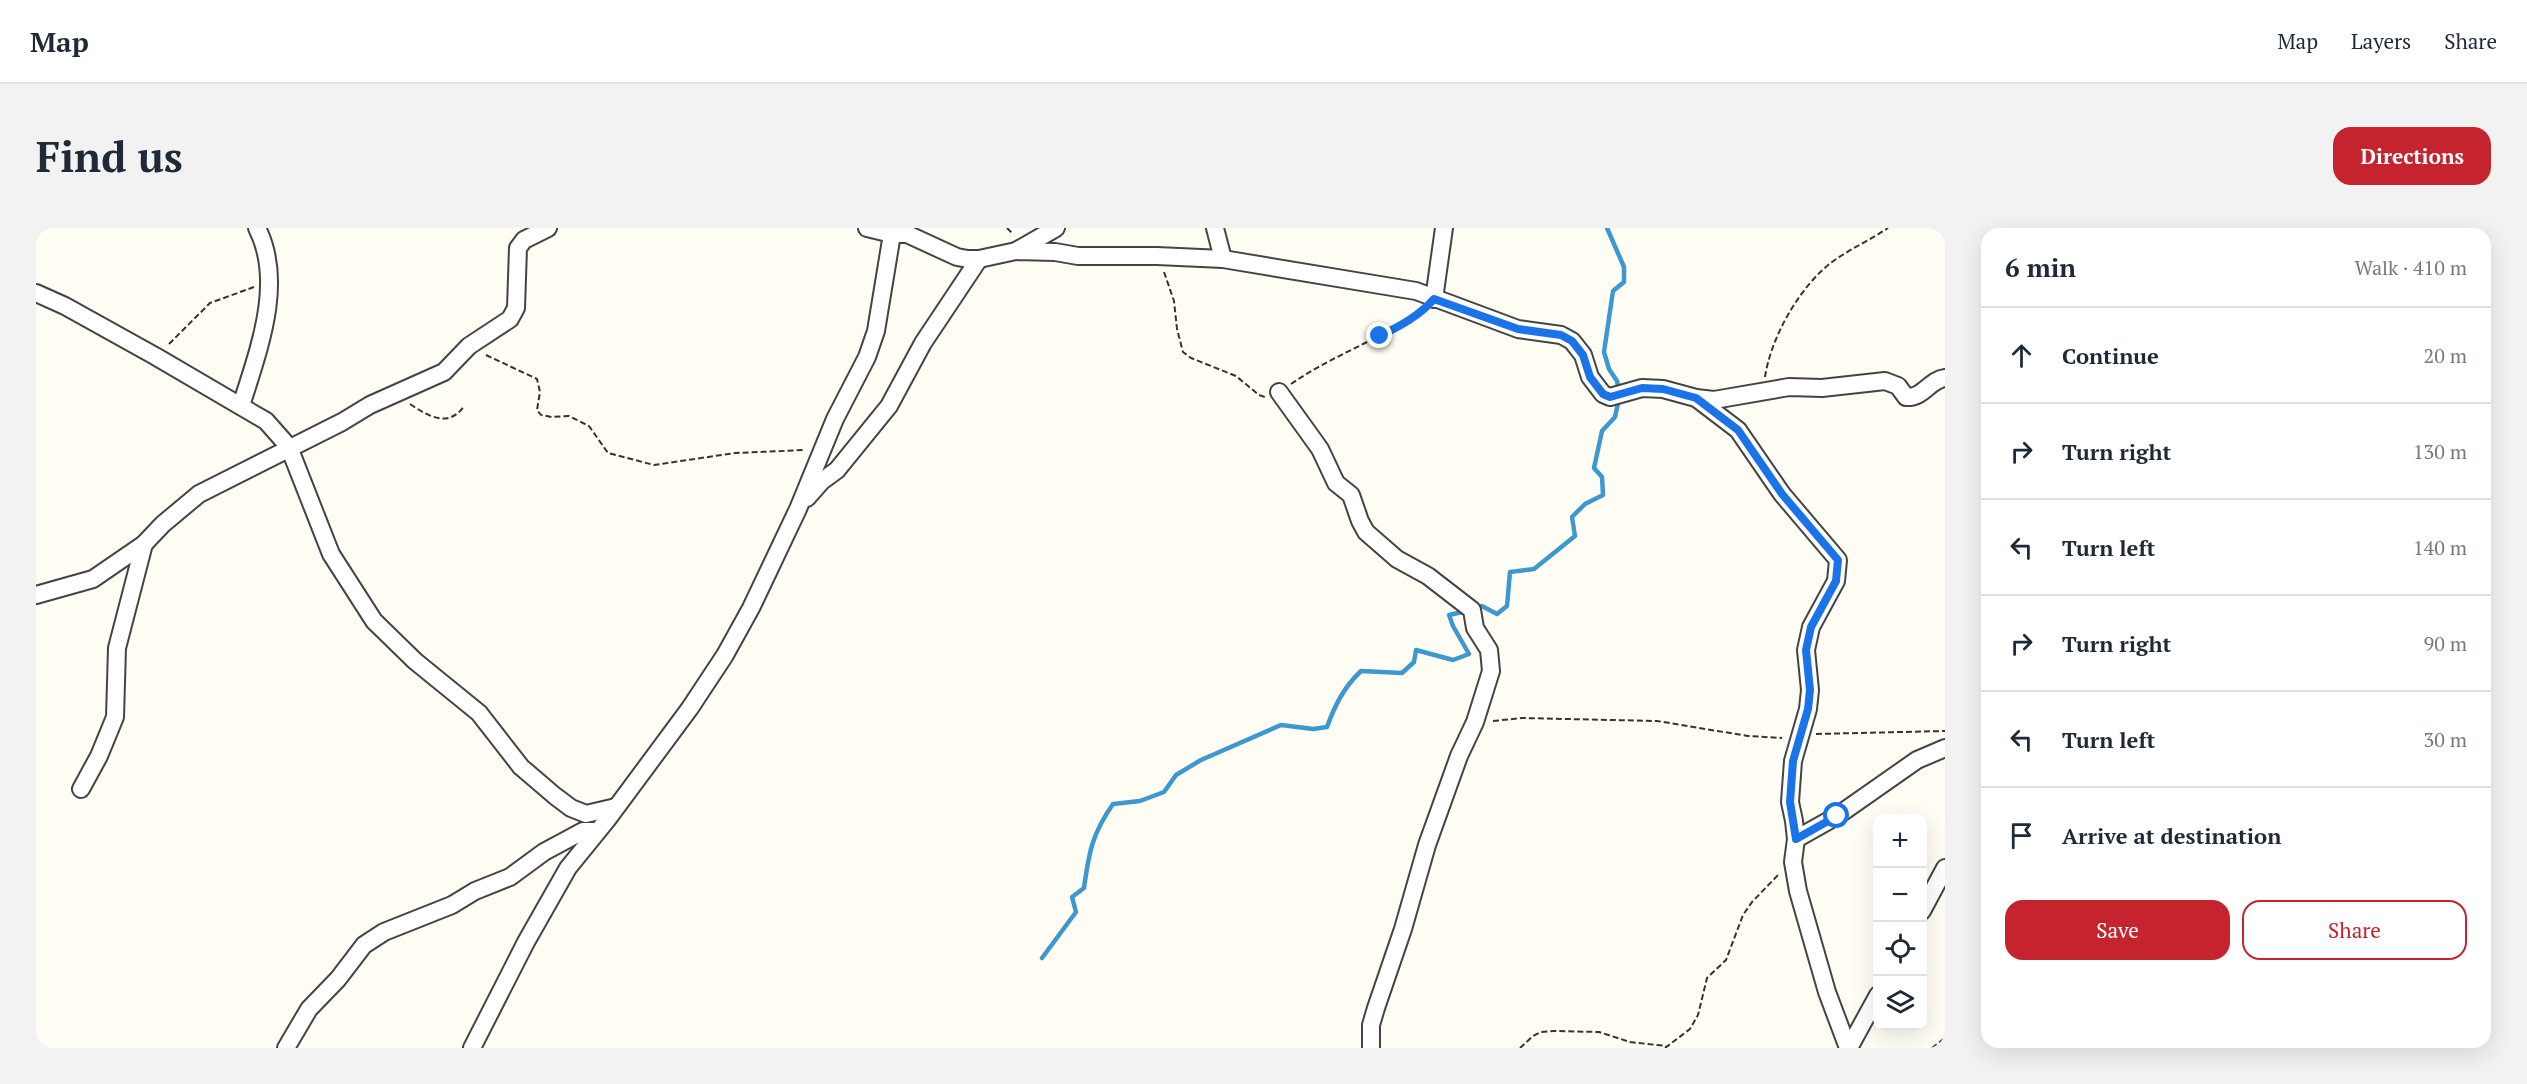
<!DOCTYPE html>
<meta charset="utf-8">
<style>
:root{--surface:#fff;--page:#f2f2f3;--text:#1f2937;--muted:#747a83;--line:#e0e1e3;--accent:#c5242f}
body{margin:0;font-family:"PT Serif",serif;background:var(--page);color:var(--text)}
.controls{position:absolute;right:18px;bottom:18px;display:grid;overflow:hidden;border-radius:12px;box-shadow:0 6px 24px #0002}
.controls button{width:54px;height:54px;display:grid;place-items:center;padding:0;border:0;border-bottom:2px solid var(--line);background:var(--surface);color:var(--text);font:30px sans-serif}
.stop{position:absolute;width:18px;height:18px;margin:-14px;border:4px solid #1a73e8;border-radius:50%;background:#fff}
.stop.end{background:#1a73e8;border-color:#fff;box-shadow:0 2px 6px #0008}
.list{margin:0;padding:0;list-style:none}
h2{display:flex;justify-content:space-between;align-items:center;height:78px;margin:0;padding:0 24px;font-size:26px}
h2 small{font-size:20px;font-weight:400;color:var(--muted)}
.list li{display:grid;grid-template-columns:39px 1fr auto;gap:18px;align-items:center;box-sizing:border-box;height:96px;padding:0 24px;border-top:2px solid var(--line)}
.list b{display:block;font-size:22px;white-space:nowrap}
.list em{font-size:20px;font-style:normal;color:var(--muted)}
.actions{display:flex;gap:12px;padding:18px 24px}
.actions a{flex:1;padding:14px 0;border:2px solid var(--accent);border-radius:18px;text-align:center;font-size:21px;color:var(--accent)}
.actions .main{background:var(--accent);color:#fff}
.icon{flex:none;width:33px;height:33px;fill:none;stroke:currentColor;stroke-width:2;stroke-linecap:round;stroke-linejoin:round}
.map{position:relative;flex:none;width:1909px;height:820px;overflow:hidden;border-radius:18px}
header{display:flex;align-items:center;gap:36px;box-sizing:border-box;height:84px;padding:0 30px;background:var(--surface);border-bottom:2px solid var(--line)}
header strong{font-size:28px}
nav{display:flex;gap:33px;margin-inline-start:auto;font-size:21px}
.intro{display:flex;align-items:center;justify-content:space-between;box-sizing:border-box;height:144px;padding:0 36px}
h1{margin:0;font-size:42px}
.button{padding:15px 27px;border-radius:18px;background:var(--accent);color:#fff;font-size:21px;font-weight:700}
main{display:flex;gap:36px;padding:0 36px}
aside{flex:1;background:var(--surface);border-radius:18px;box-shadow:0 6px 24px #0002}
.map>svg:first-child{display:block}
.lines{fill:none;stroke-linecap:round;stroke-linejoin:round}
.stream{stroke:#3d98d0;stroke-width:4.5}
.minor-casing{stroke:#444;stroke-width:20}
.path{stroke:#333;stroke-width:2;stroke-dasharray:6 3;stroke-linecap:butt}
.minor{stroke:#fff;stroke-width:16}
.route{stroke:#1a73e8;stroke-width:8}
</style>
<header>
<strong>Map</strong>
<nav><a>Map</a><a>Layers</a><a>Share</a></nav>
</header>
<div class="intro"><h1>Find us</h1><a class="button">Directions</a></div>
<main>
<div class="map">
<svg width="1909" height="820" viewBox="0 0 1909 820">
<rect width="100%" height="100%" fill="#fffdf4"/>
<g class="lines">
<!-- stream -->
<g class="stream">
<path d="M1571 0 1588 39V54L1577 63 1568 124 1573 141 1581 153 1583 163"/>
<path d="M1439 381 1446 378 1461 386 1471 378 1474 344 1498 341 1539 308 1536 289 1549 276 1567 267 1566 249 1558 240 1566 203 1579 189 1583 171"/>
<path d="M1006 730 1040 684 1036 669 1048 660C1053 624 1056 606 1077 576L1104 573 1128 564 1140 547 1165 532 1245 497 1277 501 1291 499C1299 477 1308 459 1325 443L1366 445 1378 434 1380 422 1417 432 1433 426 1417 398 1413 387 1431 383"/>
</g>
<!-- minor casing -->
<g class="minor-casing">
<g id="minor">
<path d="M831 0 856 6H871L921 29 932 31H943L980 23 1019 24 1042 28H1121L1187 31 1380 63 1482 101 1525 107 1536 113 1547 127 1554 149 1567 166 1574 169 1606 160 1627 161 1660 170 1678 172 1753 159 1786 160 1849 153 1862 158 1870 169C1888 170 1893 152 1909 150"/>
<path d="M1179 0 1187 31"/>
<path d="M980 23 1020 0"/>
<path d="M0 65 29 78 119 128 230 193 253 219 295 326 338 393 379 433 443 485 485 539 519 568 535 580 550 586 580 579"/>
<path d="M1398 71 1408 0"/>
<path d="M1243 164 1284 221 1300 255 1315 267 1324 293 1330 304 1361 331 1392 348 1436 382 1439 400 1453 422 1455 443 1439 494 1423 528 1391 617 1367 701 1340 780 1335 797V820"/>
<path d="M1660 170 1702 202 1746 266 1802 332 1800 353 1775 399 1770 422 1774 462 1772 481 1757 533 1754 574 1758 593 1760 611 1757 634 1762 663 1791 764 1812 820"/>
<path d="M205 178C222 123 249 55 221 0"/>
<path d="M771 270 786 253 801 242 853 178 887 115 943 31"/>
<path d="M0 367 57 351 108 316 127 296 163 266 306 194 334 177 408 144 433 118 474 91 480 80 482 20 488 12 512 0"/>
<path d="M45 561 63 528 79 489 81 420 108 316"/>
<path d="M1760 611 1801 588 1881 532 1909 520"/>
<path d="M1886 683 1909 640"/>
<path d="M250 820 273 781 302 751 328 717 348 704 416 677 439 663 474 649 508 624 547 603H561"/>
<path d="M436 820 490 714 532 640 571 592 654 480 689 427 715 380 762 281 799 191 831 129 840 103 856 6 861 0"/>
<path d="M1813 820 1842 767"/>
</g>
</g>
<!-- path -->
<g class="path">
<path d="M971 0 977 6"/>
<path d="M1128 44 1138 73 1141 101 1147 124 1155 130 1200 148 1223 167 1229 169"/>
<path d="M133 116 174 75 218 59"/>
<path d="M450 127 501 151 504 164 501 182 505 187 516 189 533 188 553 198 572 225 618 237 699 225 769 222"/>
<path d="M1729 149C1735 109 1764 58 1796 34 1814 21 1834 12 1852 0"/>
<path d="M1255 156C1297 127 1345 111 1386 83"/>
<path d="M374 176C393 189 413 200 428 178"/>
<path d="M1457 493 1486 490 1621 493 1712 508 1746 510"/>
<path d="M1780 506 1909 503"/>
<path d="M1484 820 1497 808 1505 804 1518 803 1563 804 1594 814 1630 818"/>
<path d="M1629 820 1654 801 1662 787 1671 750 1690 732 1707 687 1716 674 1744 645"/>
<path d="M1896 820 1909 810"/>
</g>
<!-- minor -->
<use href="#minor" class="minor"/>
</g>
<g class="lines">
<!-- route -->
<path class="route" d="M1344 108C1364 98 1383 88 1398 71L1482 101 1525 107 1536 113 1547 127 1554 149 1567 166 1574 169 1606 160 1627 161 1660 170 1702 202 1746 266 1802 332 1800 353 1775 399 1770 422 1774 462 1772 481 1757 533 1754 574 1760 611 1801 588"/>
</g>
</svg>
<div class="controls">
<button>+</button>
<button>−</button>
<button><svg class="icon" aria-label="locate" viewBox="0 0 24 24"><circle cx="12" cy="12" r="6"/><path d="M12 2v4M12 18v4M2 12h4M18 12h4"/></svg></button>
<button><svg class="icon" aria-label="layers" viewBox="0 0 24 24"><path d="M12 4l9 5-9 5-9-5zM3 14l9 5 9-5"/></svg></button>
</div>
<div class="stop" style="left:1801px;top:588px"></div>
<div class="stop end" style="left:1344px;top:108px"></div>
</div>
<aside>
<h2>6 min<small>Walk · 410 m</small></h2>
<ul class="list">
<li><svg class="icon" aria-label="ahead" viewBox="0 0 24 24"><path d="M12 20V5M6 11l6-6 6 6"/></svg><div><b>Continue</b></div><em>20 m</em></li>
<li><svg class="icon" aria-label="right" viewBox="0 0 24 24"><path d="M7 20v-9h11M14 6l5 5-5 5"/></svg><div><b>Turn right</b></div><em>130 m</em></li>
<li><svg class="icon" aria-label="left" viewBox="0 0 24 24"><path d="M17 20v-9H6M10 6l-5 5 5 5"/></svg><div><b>Turn left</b></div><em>140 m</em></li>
<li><svg class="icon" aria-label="right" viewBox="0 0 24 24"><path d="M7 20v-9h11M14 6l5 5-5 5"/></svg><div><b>Turn right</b></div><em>90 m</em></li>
<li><svg class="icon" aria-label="left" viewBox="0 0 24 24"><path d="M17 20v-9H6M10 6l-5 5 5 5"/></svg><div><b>Turn left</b></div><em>30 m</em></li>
<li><svg class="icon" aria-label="arrive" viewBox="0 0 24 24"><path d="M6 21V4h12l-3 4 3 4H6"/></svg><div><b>Arrive at destination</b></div></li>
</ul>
<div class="actions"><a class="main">Save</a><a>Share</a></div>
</aside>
</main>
